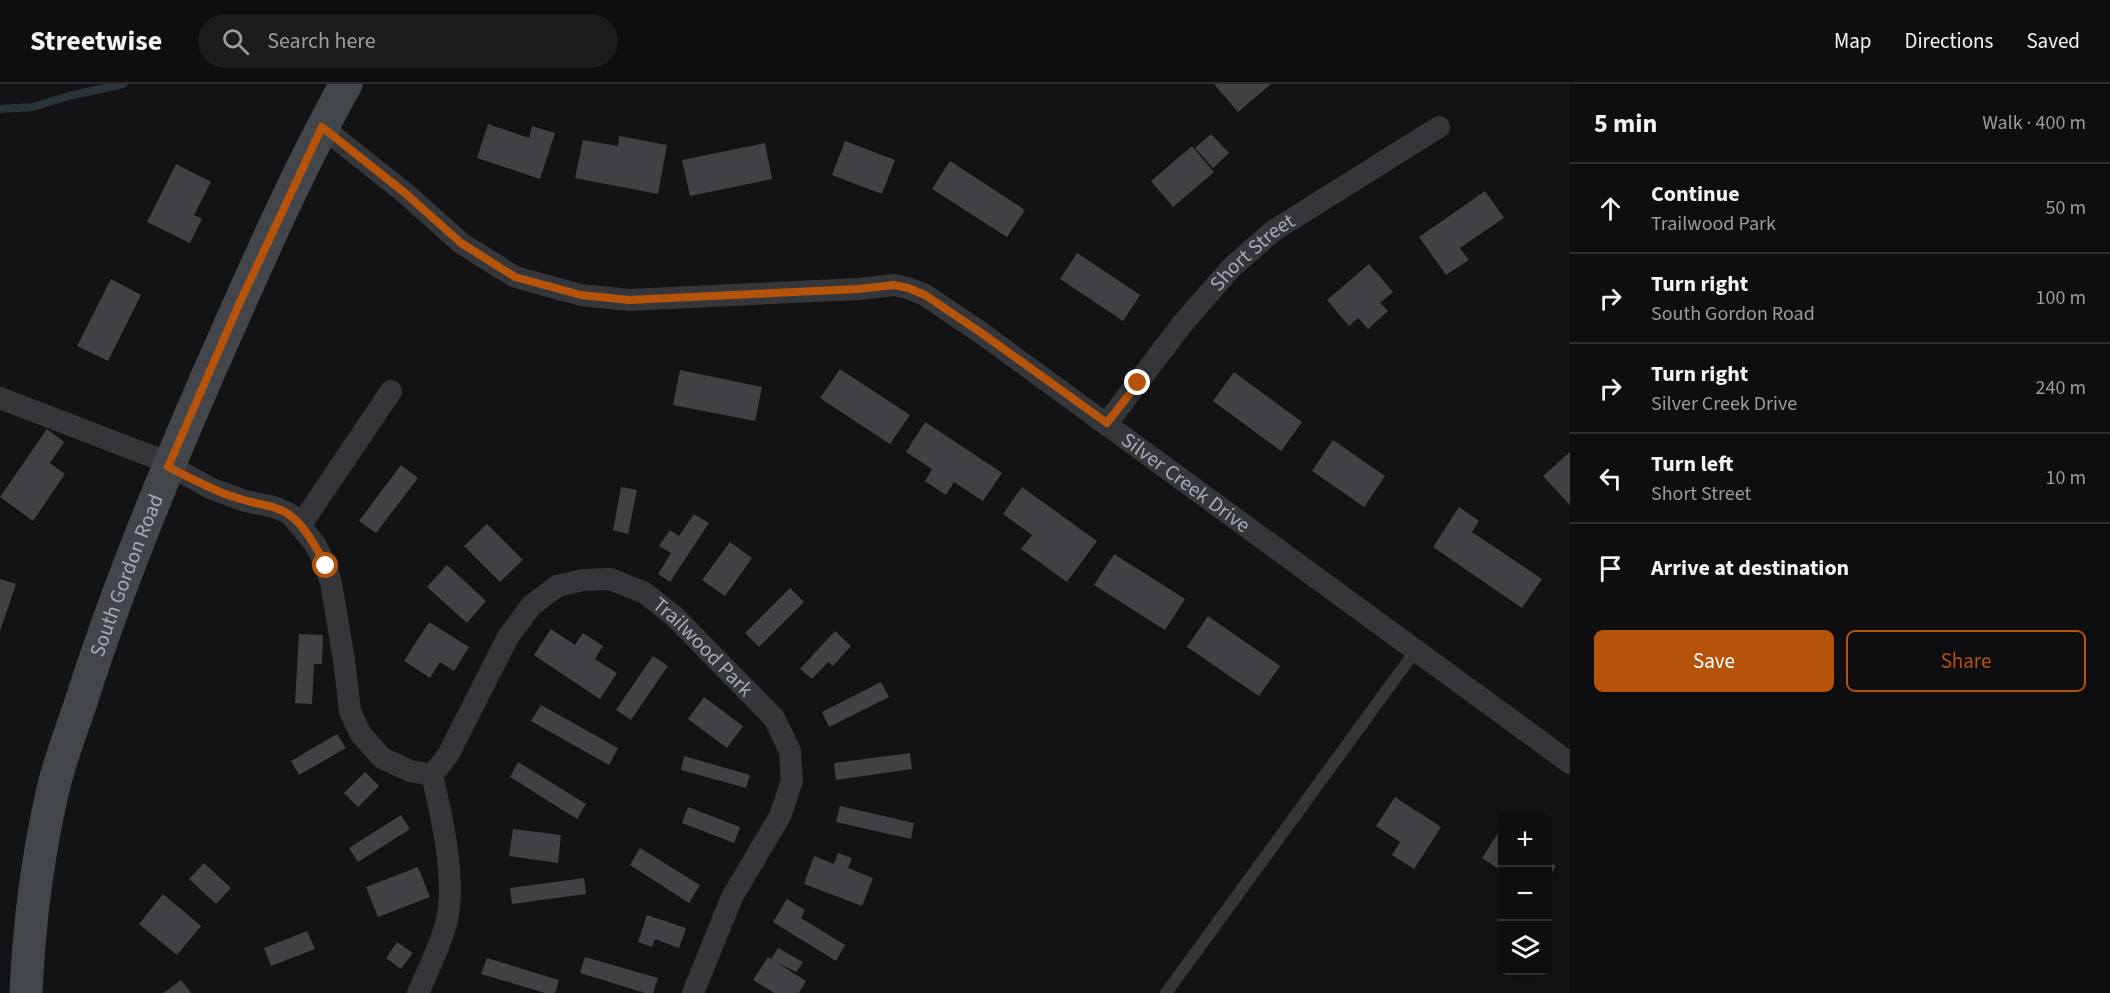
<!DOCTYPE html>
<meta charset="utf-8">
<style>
:root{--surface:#0e0e10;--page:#1c1c1e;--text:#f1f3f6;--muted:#9b9c9f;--line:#2e2e30;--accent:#b45309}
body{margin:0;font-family:"Source Sans 3",sans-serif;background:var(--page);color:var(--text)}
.controls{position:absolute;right:18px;bottom:18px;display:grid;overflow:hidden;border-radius:9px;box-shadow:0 3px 15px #0003}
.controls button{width:54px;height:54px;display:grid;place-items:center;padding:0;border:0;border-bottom:2px solid var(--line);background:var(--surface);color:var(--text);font:30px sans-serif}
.stop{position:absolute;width:18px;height:18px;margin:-14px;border:4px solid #b45309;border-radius:50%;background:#fff}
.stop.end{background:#b45309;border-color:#fff;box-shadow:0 2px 6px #0008}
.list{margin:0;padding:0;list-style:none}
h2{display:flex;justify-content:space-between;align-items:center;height:78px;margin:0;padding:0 24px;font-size:26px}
h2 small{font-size:20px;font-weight:400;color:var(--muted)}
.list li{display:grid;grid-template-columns:39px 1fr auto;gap:18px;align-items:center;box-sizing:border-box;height:90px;padding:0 24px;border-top:2px solid var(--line)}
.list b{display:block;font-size:22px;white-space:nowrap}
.list p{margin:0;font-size:20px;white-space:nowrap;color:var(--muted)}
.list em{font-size:20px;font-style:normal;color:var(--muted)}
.actions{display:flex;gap:12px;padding:18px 24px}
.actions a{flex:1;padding:14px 0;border:2px solid var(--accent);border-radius:9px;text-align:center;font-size:21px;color:var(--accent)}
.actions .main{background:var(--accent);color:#fff}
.icon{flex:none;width:33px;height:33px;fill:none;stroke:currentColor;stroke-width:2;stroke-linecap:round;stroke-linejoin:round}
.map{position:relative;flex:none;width:1570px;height:909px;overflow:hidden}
header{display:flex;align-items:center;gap:36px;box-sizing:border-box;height:84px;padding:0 30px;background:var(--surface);border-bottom:2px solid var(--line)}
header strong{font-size:28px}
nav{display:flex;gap:33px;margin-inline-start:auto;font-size:21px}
.search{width:420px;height:54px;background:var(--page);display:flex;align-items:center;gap:15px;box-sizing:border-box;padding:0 21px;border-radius:33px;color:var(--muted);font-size:22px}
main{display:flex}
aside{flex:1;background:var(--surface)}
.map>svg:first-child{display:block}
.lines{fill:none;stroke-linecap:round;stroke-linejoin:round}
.stream{stroke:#293339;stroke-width:8}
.building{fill:#3f4145}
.lane{stroke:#34363a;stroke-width:12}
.street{stroke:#34363a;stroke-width:22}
.secondary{stroke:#42454a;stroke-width:33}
.route{stroke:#b45309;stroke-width:8}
.labels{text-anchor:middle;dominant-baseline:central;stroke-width:5;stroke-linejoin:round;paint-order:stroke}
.street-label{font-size:21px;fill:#a4abb6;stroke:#0e0e10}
</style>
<header>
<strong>Streetwise</strong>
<div class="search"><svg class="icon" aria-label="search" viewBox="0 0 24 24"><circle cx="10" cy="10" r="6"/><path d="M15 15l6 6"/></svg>Search here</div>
<nav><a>Map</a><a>Directions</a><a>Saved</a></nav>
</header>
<main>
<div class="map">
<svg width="1570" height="909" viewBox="0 0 1570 909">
<rect width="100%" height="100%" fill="#131315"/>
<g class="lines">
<!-- stream -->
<path class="stream" d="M0 25 33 23 69 12 123 0"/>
</g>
<!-- building -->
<g class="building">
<path d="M1214 0H1271L1238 28Z"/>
<path d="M488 40 529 54 532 42 555 49 540 95 477 74Z"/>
<path d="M1211 50 1229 69 1213 84 1195 64Z"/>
<path d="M619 52 667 61 658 110 575 94 583 56 618 62Z"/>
<path d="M845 57 895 76 882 110 832 91Z"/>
<path d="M765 59 772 95 690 112 682 76Z"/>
<path d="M1192 62 1214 88 1173 123 1151 97Z"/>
<path d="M950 77 1025 126 1007 153 932 105Z"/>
<path d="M176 80 211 98 194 131 202 135 190 159 147 138Z"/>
<path d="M1485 107 1504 134 1460 164 1469 176 1446 191 1419 153Z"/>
<path d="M1077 169 1140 211 1123 237 1060 195Z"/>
<path d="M1369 180 1393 208 1380 219 1388 227 1368 245 1358 234 1349 242 1327 216Z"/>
<path d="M111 195 141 211 108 277 77 262Z"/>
<path d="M840 285 910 331 890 360 820 314Z"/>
<path d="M680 286 762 303 755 337 673 321Z"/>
<path d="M1234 288 1302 338 1281 367 1213 317Z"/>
<path d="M925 338 1002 389 983 417 954 398 946 411 925 397 932 385 906 368Z"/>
<path d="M47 345 64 358 50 379 65 390 33 437 0 413Z"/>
<path d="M1333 356 1385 392 1364 423 1312 387Z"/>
<path d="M1570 368V421L1543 392Z"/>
<path d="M401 381 418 394 376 449 359 437Z"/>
<path d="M621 403 637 406 628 450 613 446Z"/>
<path d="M1022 403 1097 457 1067 498 1021 465 1032 451 1003 430Z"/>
<path d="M1459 423 1479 437 1472 448 1542 495 1522 524 1433 463Z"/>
<path d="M694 430 709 439 670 498 658 490 671 469 659 462 670 446 679 452Z"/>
<path d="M487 440 523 476 500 498 464 462Z"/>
<path d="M730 458 752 474 725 512 702 496Z"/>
<path d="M1114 470 1185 515 1165 546 1094 501Z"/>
<path d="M447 481 486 517 467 539 427 503Z"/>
<path d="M0 495 16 500 0 547Z"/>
<path d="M790 504 804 518 759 563 745 549Z"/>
<path d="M1208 532 1280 582 1259 612 1187 563Z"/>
<path d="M429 538 469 563 454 587 440 578 430 594 404 577Z"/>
<path d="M551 545 575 561 583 549 603 562 595 575 617 589 600 615 534 571Z"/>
<path d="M835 547 851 562 833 582 828 578 812 595 800 585Z"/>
<path d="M299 550 323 551 322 580H314L312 620 295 619Z"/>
<path d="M653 572 668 582 631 636 616 626Z"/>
<path d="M881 598 889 613 829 643 822 628Z"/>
<path d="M704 613 743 642 727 664 688 635Z"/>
<path d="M541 621 618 664 609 681 531 637Z"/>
<path d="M337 650 346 664 299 691 291 677Z"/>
<path d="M910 669 912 685 836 696 834 679Z"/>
<path d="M684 672 750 691 746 704 681 686Z"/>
<path d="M518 678 586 720 577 735 510 693Z"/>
<path d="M365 688 379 702 358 723 344 709Z"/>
<path d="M1395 713 1441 743 1414 785 1392 771 1400 758 1376 742Z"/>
<path d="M840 722 914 739 911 755 836 738Z"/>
<path d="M688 723 740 743 734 759 682 739Z"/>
<path d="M401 731 410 745 358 778 349 764Z"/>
<path d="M513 745 561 751 558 779 509 772Z"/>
<path d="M1500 746 1502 748V787L1482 774Z"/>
<path d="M640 764 700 801 689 819 630 781Z"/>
<path d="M838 769 852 774 848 784 873 794 862 822 804 800 814 772 834 780Z"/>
<path d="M1548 777 1556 782 1548 796Z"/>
<path d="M204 779 231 804 216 820 189 795Z"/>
<path d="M418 783 430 813 378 833 366 803Z"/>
<path d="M584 794 586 810 512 820 510 804Z"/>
<path d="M163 810 201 842 177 871 139 840Z"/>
<path d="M787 815 805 826 801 834 845 861 836 877 773 838Z"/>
<path d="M647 831 686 844 679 864 655 855 652 863 638 858Z"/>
<path d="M307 847 315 865 271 882 264 864Z"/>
<path d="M397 858 413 869 401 885 386 874Z"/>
<path d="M778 864 803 878 796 888 776 878 806 897 799 909H774L753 896 768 873 771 875Z"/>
<path d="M585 873 658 894 653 909H645L580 889Z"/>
<path d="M487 874 559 896 555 909H545L481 890Z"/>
<path d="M181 896 191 909H163Z"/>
</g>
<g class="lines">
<!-- lane -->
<path class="lane" d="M1166 909 1416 566"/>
<!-- street -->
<g class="street">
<path id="s1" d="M322 43 405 109 461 159 515 193 581 211 629 216 858 205 894 201 908 204 925 211 980 248 1570 679"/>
<path d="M0 314 156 374 210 404 245 417 274 423 290 430 315 460 326 482 331 499 344 576 350 627 360 649 382 674 410 687 432 691"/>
<path id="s2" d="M1107 339 1183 239 1232 183 1273 147 1439 43"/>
<path d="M300 442 391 307"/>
<path id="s3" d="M432 691 448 671 508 553 531 522 557 502 583 496 610 495 645 509 675 533 774 634 790 667 792 697 780 732 732 813 693 909"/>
<path d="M418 909C428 886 441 861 447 836 456 794 442 733 432 691"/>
</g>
<!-- secondary -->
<path class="secondary" id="s4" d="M26 909C29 839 38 769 54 701 61 673 72 645 81 618 116 508 160 401 206 295 250 196 293 95 346 0"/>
</g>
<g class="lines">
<!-- route -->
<path class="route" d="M326 482C317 465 304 440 288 430 275 421 259 421 244 416 217 409 193 395 168 383L240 218 322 43 405 109 461 159 515 193 581 211 629 216 858 205 894 201 908 204 925 211 980 248 1107 339 1138 299"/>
</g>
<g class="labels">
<!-- street labels -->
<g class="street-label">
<text stroke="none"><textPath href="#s2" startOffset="225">Short Street</textPath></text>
<text stroke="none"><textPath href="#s1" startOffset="981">Silver Creek Drive</textPath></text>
<text stroke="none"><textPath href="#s4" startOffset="432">South Gordon Road</textPath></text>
<text stroke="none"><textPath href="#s3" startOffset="400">Trailwood Park</textPath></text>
</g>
</g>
</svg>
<div class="controls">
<button>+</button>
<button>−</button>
<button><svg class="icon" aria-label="layers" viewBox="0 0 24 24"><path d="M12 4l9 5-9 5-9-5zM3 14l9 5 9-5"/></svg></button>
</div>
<div class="stop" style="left:326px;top:482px"></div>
<div class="stop end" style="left:1138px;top:299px"></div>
</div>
<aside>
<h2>5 min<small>Walk · 400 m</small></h2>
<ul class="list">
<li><svg class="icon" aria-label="ahead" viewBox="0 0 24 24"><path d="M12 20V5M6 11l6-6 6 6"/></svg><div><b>Continue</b><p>Trailwood Park</p></div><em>50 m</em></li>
<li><svg class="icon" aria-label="right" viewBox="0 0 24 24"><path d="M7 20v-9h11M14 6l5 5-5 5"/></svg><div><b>Turn right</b><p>South Gordon Road</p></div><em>100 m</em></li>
<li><svg class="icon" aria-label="right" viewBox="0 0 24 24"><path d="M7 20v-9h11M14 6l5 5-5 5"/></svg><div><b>Turn right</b><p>Silver Creek Drive</p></div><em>240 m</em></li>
<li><svg class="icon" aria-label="left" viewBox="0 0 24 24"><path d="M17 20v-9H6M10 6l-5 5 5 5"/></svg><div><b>Turn left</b><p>Short Street</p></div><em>10 m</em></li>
<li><svg class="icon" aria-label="arrive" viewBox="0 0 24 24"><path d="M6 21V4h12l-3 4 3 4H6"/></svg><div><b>Arrive at destination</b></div></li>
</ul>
<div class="actions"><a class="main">Save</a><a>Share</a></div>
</aside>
</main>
